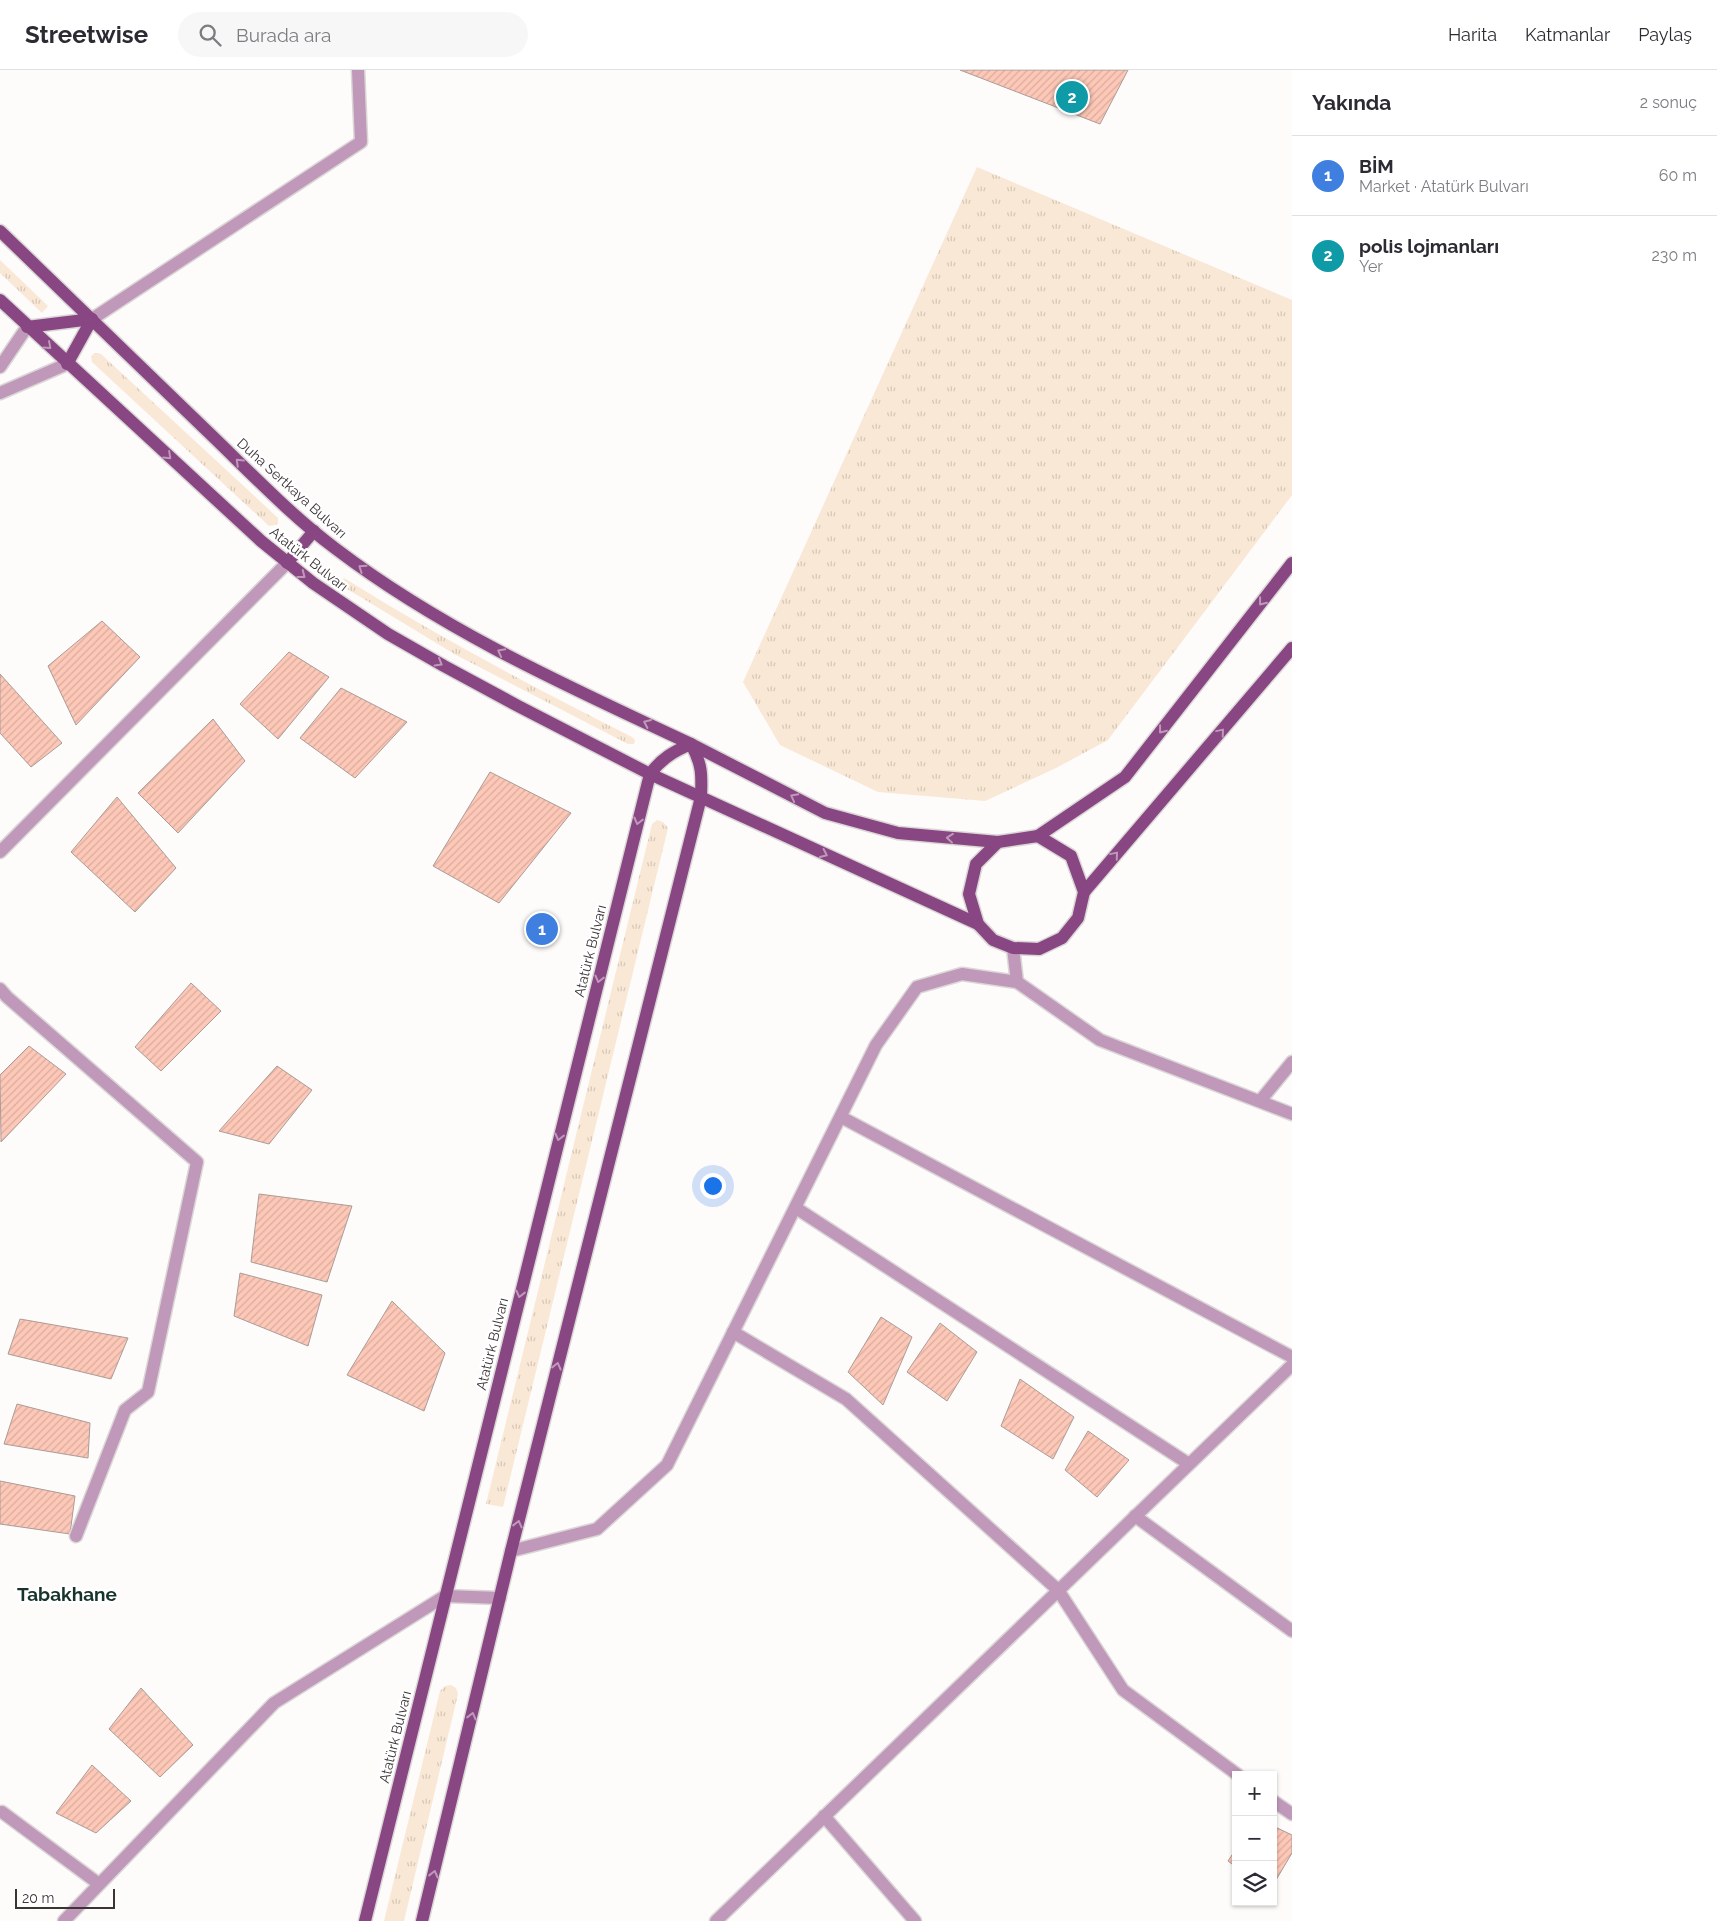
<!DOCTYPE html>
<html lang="tr">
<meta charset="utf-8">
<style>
:root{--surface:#fff;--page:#f7f7f7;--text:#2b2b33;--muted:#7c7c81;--line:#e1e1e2;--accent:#387866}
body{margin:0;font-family:Raleway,sans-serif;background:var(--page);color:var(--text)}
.controls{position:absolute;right:15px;bottom:15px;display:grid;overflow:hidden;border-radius:0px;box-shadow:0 1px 4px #0004}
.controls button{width:45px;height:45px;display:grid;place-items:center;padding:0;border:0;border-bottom:1px solid var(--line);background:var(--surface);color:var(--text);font:25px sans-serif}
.scale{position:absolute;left:15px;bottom:12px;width:100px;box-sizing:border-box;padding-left:5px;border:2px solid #3a3435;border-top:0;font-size:14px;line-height:18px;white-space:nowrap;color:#3a3435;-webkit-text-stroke:4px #fff;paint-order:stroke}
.you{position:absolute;left:712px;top:1115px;width:18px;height:18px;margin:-12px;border:4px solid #fff;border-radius:50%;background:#1a73e8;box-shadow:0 0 0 8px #1a73e833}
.badge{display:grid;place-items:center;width:32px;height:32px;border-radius:50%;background:var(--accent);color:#fff;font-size:16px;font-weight:700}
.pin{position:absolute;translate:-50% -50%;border:2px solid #fff;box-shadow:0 1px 5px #0006}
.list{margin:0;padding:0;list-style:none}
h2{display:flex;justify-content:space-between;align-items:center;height:65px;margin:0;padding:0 20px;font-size:21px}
h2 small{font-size:16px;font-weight:400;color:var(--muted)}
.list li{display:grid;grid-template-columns:32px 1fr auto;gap:15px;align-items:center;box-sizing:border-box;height:80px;padding:0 20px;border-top:1px solid var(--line)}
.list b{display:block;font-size:19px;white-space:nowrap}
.list p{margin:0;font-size:16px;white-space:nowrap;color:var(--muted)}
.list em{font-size:16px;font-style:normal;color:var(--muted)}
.icon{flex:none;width:28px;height:28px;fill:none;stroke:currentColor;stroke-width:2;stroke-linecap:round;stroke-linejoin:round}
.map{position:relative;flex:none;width:1292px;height:1851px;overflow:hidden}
header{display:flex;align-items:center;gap:30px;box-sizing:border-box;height:70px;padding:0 25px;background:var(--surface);border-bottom:1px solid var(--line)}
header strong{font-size:24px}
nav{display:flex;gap:28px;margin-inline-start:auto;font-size:18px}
.search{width:350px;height:45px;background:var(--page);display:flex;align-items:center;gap:12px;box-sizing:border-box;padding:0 18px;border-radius:28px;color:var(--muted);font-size:19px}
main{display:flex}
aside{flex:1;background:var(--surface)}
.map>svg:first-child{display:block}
.grass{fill:url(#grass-tufts)}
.building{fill:url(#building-hatch);stroke:#aa9c98}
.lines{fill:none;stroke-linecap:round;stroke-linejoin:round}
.minor-casing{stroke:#dbd7d7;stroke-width:15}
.major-casing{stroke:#dbd7d7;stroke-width:15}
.minor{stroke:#c099ba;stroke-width:12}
.major{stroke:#884682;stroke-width:12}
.oneway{stroke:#be99ba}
.labels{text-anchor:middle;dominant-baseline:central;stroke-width:5;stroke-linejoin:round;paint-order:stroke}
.street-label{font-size:14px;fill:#3a3435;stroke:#fff}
.district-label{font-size:19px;font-weight:bold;fill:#16342b;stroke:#fff}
</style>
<header>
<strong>Streetwise</strong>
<div class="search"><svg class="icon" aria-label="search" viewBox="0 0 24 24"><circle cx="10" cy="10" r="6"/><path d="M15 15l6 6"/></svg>Burada ara</div>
<nav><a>Harita</a><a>Katmanlar</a><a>Paylaş</a></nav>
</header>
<main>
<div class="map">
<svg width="1292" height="1851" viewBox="0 0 1292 1851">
<defs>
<pattern id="grass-tufts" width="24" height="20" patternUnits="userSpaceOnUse" patternTransform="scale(1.25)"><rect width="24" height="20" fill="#f9e8d5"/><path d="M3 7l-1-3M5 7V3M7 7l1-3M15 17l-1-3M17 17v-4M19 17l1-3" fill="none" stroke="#d6c8b7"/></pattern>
<pattern id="building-hatch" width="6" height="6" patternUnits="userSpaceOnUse" patternTransform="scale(1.25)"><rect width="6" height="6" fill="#fdc8b7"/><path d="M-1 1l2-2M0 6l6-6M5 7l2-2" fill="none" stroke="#daac9e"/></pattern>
</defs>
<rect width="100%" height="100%" fill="#fefbfb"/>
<!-- grass -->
<g class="grass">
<path d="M977 97 1292 230V425L1108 670 1056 698 985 731 878 722 780 675 743 612Z"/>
<path d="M0 190 48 236 42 243 0 203Z"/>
<path d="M95 283 101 284 278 448V454L269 456 92 292 91 286Z"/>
<path d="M344 508C437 566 534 618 632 667L635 670 634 674H628L456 585 339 514Z"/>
<path d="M657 750 663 752 668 758 503 1437 486 1434 652 754Z"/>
<path d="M451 1615 456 1618 458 1624 404 1851H384L440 1621 445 1616Z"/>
</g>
<!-- building -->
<g class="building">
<path d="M960 0H1128L1100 54Z"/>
<path d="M102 551 140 587 76 655 48 596Z"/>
<path d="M289 582 329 607 278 669 240 634Z"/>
<path d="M0 604 62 673 31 697 0 663Z"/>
<path d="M341 618 407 652 355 708 300 668Z"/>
<path d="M213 649 245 691 178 763 138 723Z"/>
<path d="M490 702 571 743 499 833 433 796Z"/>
<path d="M117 727 176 798 135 842 71 782Z"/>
<path d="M191 913 221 941 161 1001 135 977Z"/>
<path d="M29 976 66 1004 1 1072 0 1005Z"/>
<path d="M277 996 312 1020 269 1074 219 1061Z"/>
<path d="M259 1124 352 1136 327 1212 251 1192Z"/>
<path d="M240 1203 322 1225 308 1276 234 1246Z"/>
<path d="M392 1231 445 1283 424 1341 347 1305Z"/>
<path d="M881 1247 912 1267 883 1335 848 1302Z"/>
<path d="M20 1249 128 1268 111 1309 8 1284Z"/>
<path d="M940 1253 977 1282 947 1331 907 1302Z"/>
<path d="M1020 1309 1074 1347 1053 1389 1001 1356Z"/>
<path d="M17 1334 90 1353 88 1388 4 1374Z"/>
<path d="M1088 1361 1129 1390 1097 1427 1065 1400Z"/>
<path d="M0 1411 75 1426 70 1464 0 1454Z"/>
<path d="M141 1618 193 1675 160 1707 109 1659Z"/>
<path d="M92 1695 131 1731 96 1763 56 1743Z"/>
<path d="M1273 1756 1292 1765V1783L1273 1815Z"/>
<path d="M1236 1779V1797L1228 1791Z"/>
</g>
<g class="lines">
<!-- minor casing -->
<g class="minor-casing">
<g id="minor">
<path d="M92 249 361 72 358 0"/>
<path d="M0 297 27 257"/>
<path d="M0 323 67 294"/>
<path d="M0 782 287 493"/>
<path d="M1013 878 1017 912"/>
<path d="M0 919 7 927 197 1092 148 1322 125 1340 76 1466"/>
<path d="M1260 1031 1292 992"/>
<path d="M841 1047 1292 1287"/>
<path d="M796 1138 1189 1394"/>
<path d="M733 1262 846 1329 1058 1520 1123 1620 1238 1705"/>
<path d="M1135 1446 1292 1561"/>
<path d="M511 1481 597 1459 667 1395 876 975 917 917 962 904 1017 912 1100 970 1292 1044"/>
<path d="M1273 1731 1292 1744"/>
<path d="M2 1742 99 1814"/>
<path d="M824 1746 915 1851"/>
<path d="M64 1851 274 1633 445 1526 500 1528"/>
<path d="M716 1851 1292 1295"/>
</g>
</g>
<!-- major casing -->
<g class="major-casing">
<g id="major">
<path d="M0 161C68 226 136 292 204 358 247 399 288 443 336 479 444 561 569 617 691 674 702 694 702 704 701 727L511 1481 422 1851"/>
<path d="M0 230 261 471 313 513 388 564 444 596 518 636 650 704 978 854"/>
<path d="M27 257 92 249"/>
<path d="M67 294 92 249"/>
<path d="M287 493 314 461"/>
<path d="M1038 766 1125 707 1292 493"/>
<path d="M1038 766 1071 786 1084 822 1078 848 1062 868 1039 879 1013 878 993 870 978 854 969 824 976 794 998 772Z"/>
<path d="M1084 822 1292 578"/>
<path d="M365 1851 650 704C661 689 674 681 691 674L825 743 898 763 998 772"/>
</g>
</g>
<!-- minor -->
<use href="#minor" class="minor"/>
<!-- major -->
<use href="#major" class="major"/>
</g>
<!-- one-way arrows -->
<defs><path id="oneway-chevron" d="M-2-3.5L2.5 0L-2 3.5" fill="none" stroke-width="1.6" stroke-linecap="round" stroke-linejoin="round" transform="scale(1.25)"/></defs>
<g class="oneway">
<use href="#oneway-chevron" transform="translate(48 276) rotate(42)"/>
<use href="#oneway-chevron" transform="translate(168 386) rotate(43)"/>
<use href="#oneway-chevron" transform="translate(239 392) rotate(-136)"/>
<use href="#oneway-chevron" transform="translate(362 498) rotate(-145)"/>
<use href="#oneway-chevron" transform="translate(302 505) rotate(38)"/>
<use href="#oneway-chevron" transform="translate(1262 532) rotate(128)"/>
<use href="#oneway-chevron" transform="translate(501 582) rotate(-152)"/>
<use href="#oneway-chevron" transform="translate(439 593) rotate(30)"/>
<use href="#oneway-chevron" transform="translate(647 653) rotate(-155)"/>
<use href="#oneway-chevron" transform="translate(1162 660) rotate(128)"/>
<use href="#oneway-chevron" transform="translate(1221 662) rotate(-50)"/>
<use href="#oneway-chevron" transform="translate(794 727) rotate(-152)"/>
<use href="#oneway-chevron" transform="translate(638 751) rotate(104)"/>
<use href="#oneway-chevron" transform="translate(950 768) rotate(-174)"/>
<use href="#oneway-chevron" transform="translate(824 784) rotate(25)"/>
<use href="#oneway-chevron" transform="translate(1115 785) rotate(-50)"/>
<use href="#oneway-chevron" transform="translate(599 909) rotate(104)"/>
<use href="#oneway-chevron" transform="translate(559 1067) rotate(104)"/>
<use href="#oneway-chevron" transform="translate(520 1224) rotate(104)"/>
<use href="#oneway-chevron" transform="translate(557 1296) rotate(-76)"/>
<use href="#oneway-chevron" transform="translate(518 1454) rotate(-76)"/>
<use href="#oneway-chevron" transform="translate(472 1646) rotate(-76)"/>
<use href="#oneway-chevron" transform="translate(434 1804) rotate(-76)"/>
</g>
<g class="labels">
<!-- street labels -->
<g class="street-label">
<text transform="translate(292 418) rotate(42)">Duha Sertkaya Bulvarı</text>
<text transform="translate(309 489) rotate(38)">Atatürk Bulvarı</text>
<text transform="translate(590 881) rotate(-76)">Atatürk Bulvarı</text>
<text transform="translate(492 1274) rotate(-76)">Atatürk Bulvarı</text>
<text transform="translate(395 1667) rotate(-76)">Atatürk Bulvarı</text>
</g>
<!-- district labels -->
<g class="district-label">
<text x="67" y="1524">Tabakhane</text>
</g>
</g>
</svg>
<div class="controls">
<button>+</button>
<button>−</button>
<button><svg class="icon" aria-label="layers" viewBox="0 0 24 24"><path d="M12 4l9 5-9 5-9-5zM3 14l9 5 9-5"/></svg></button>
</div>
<div class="scale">20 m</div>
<div class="you"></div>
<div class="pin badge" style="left:542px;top:859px;background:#3f7fe0">1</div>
<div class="pin badge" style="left:1072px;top:27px;background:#0f9aa8">2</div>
</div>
<aside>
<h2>Yakında<small>2 sonuç</small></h2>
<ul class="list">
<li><span class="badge" style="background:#3f7fe0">1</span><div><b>BİM</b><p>Market · Atatürk Bulvarı</p></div><em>60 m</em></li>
<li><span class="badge" style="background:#0f9aa8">2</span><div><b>polis lojmanları</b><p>Yer</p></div><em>230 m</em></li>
</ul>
</aside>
</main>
